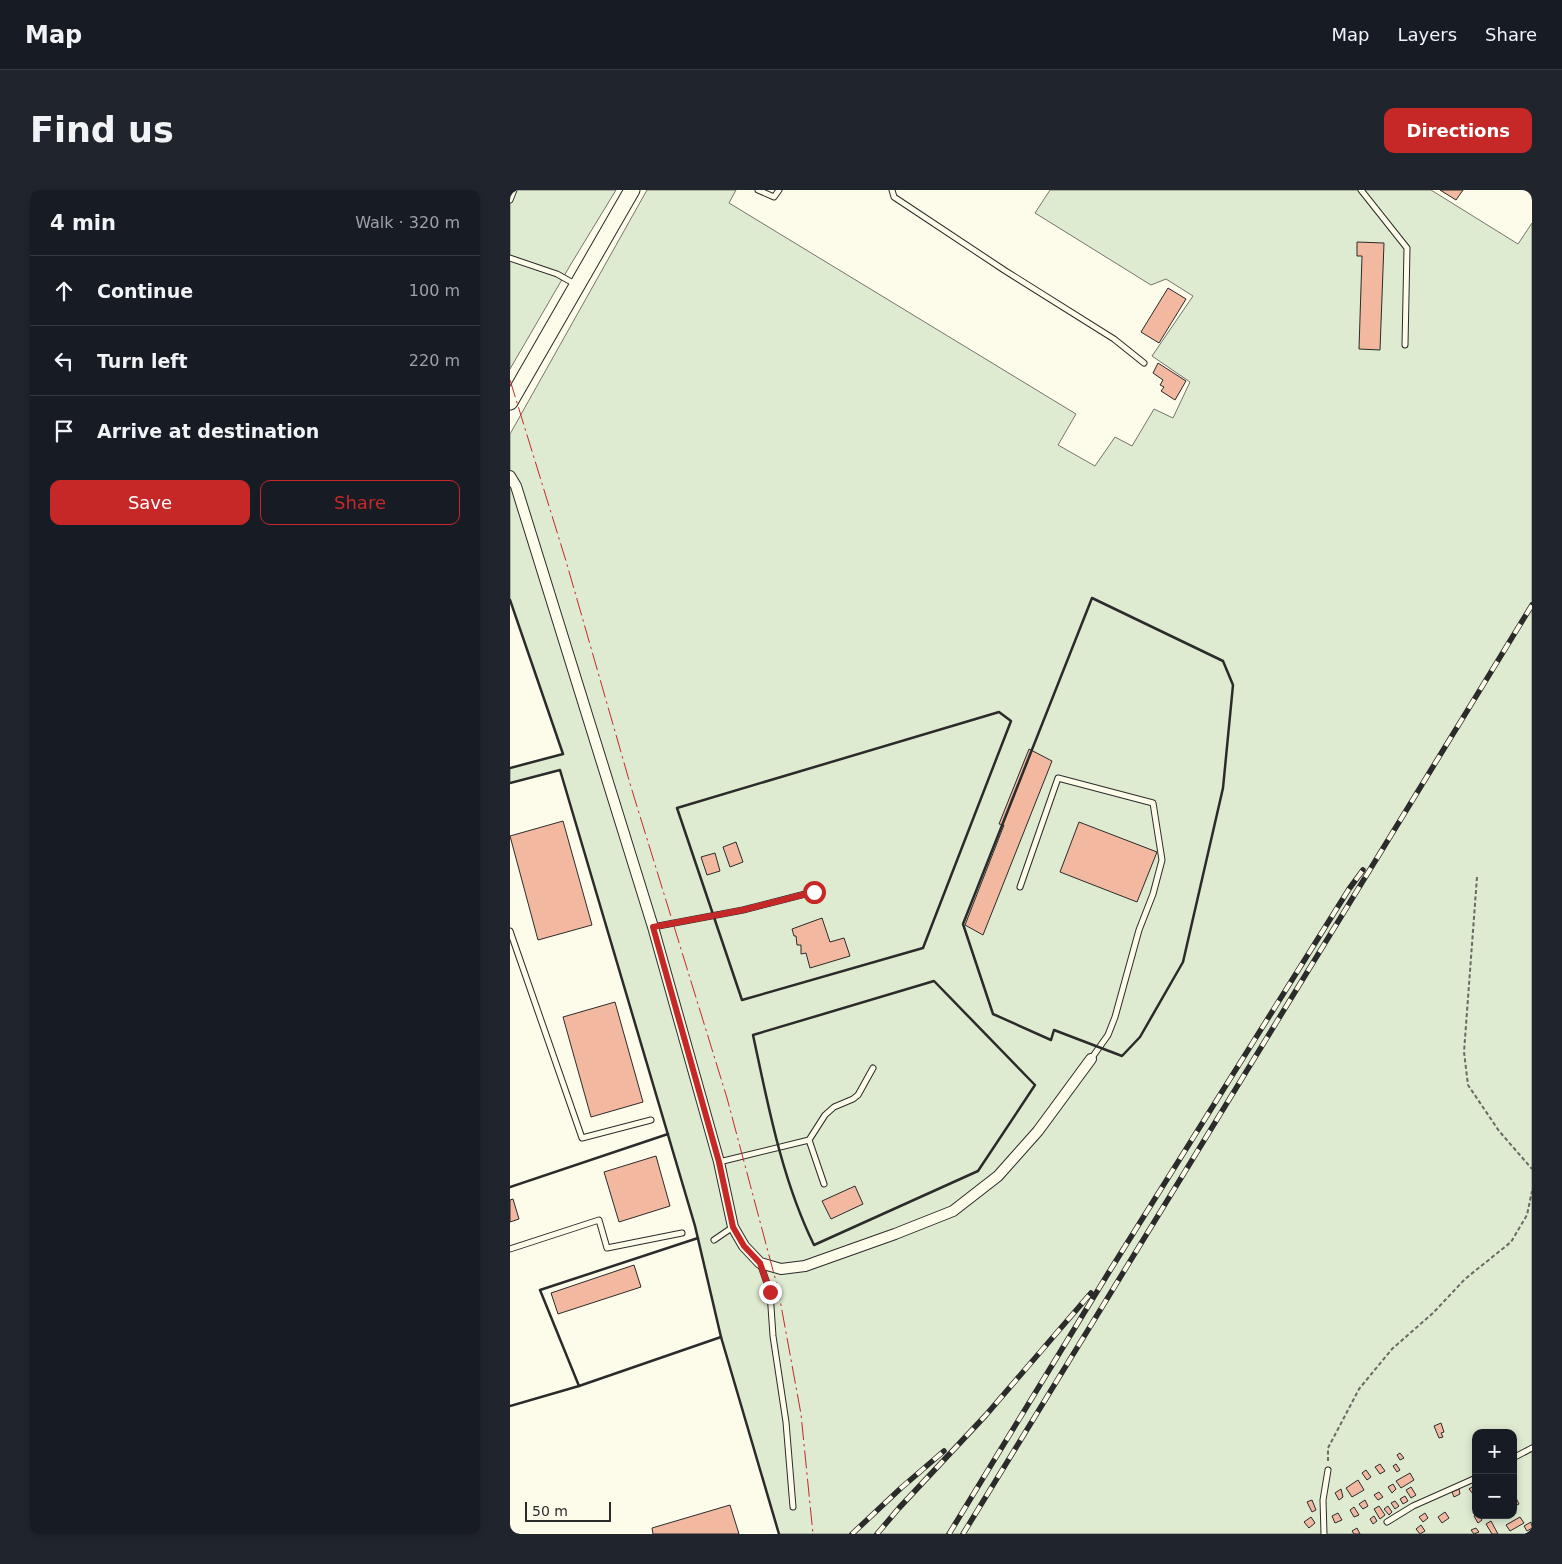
<!DOCTYPE html>
<meta charset="utf-8">
<style>
:root{--surface:#171b24;--page:#20242c;--text:#f1f3f6;--muted:#9ea1a6;--line:#363941;--accent:#c62828}
body{margin:0;font-family:"DejaVu Sans",sans-serif;background:var(--page);color:var(--text)}
.controls{position:absolute;right:15px;bottom:15px;display:grid;overflow:hidden;border-radius:10px;box-shadow:0 2px 8px #0003}
.controls button{width:45px;height:45px;display:grid;place-items:center;padding:0;border:0;border-bottom:1px solid var(--line);background:var(--surface);color:var(--text);font:25px sans-serif}
.scale{position:absolute;left:15px;bottom:12px;width:86px;box-sizing:border-box;padding-left:5px;border:2px solid #2b2b2b;border-top:0;font-size:14px;line-height:18px;white-space:nowrap;color:#2b2b2b;-webkit-text-stroke:4px #fdfbea;paint-order:stroke}
.stop{position:absolute;width:15px;height:15px;margin:-11px;border:4px solid #c62828;border-radius:50%;background:#fff}
.stop.end{background:#c62828;border-color:#fff;box-shadow:0 1px 5px #0008}
.list{margin:0;padding:0;list-style:none}
h2{display:flex;justify-content:space-between;align-items:center;height:65px;margin:0;padding:0 20px;font-size:21px}
h2 small{font-size:16px;font-weight:400;color:var(--muted)}
.list li{display:grid;grid-template-columns:32px 1fr auto;gap:15px;align-items:center;box-sizing:border-box;height:70px;padding:0 20px;border-top:1px solid var(--line)}
.list b{display:block;font-size:19px;white-space:nowrap}
.list em{font-size:16px;font-style:normal;color:var(--muted)}
.actions{display:flex;gap:10px;padding:15px 20px}
.actions a{flex:1;padding:11px 0;border:1px solid var(--accent);border-radius:10px;text-align:center;font-size:18px;color:var(--accent)}
.actions .main{background:var(--accent);color:#fff}
.icon{flex:none;width:28px;height:28px;fill:none;stroke:currentColor;stroke-width:2;stroke-linecap:round;stroke-linejoin:round}
.map{position:relative;flex:none;width:1022px;height:1344px;overflow:hidden;border-radius:10px}
header{display:flex;align-items:center;gap:30px;box-sizing:border-box;height:70px;padding:0 25px;background:var(--surface);border-bottom:1px solid var(--line)}
header strong{font-size:24px}
nav{display:flex;gap:28px;margin-inline-start:auto;font-size:18px}
.intro{display:flex;align-items:center;justify-content:space-between;box-sizing:border-box;height:120px;padding:0 30px}
h1{margin:0;font-size:35px}
.button{padding:12px 22px;border-radius:10px;background:var(--accent);color:#fff;font-size:18px;font-weight:700}
main{display:flex;gap:30px;padding:0 30px}
aside{flex:1;background:var(--surface);border-radius:10px;box-shadow:0 2px 8px #0003}
.map>svg:first-child{display:block}
.green{fill:#deebd1;stroke:#74746e;fill-rule:evenodd}
.building{fill:#f2b8a0;stroke:#2b2b2b}
.lines{fill:none;stroke-linecap:round;stroke-linejoin:round}
.service-casing{stroke:#2b2b2b;stroke-width:7}
.minor-casing{stroke:#2b2b2b;stroke-width:12}
.secondary-casing{stroke:#2b2b2b;stroke-width:17}
.path{stroke:#6a6964;stroke-width:2;stroke-dasharray:4 2.5;stroke-linecap:butt}
.service{stroke:#fdfbea;stroke-width:5}
.minor{stroke:#fdfbea;stroke-width:10}
.secondary{stroke:#fdfbea;stroke-width:15}
.rail-casing{stroke:#2b2b2b;stroke-width:5.5}
.rail{stroke:#fdfbea;stroke-width:4;stroke-dasharray:11;stroke-linecap:butt}
.wall{stroke:#2b2b2b;stroke-width:2.5}
.power{stroke:#c62828;stroke-width:1;stroke-dasharray:18 4 2.5 4;stroke-linecap:butt}
.route{stroke:#c62828;stroke-width:6}
</style>
<header>
<strong>Map</strong>
<nav><a>Map</a><a>Layers</a><a>Share</a></nav>
</header>
<div class="intro"><h1>Find us</h1><a class="button">Directions</a></div>
<main>
<aside>
<h2>4 min<small>Walk · 320 m</small></h2>
<ul class="list">
<li><svg class="icon" aria-label="ahead" viewBox="0 0 24 24"><path d="M12 20V5M6 11l6-6 6 6"/></svg><div><b>Continue</b></div><em>100 m</em></li>
<li><svg class="icon" aria-label="left" viewBox="0 0 24 24"><path d="M17 20v-9H6M10 6l-5 5 5 5"/></svg><div><b>Turn left</b></div><em>220 m</em></li>
<li><svg class="icon" aria-label="arrive" viewBox="0 0 24 24"><path d="M6 21V4h12l-3 4 3 4H6"/></svg><div><b>Arrive at destination</b></div></li>
</ul>
<div class="actions"><a class="main">Save</a><a>Share</a></div>
</aside>
<div class="map">
<svg width="1022" height="1344" viewBox="0 0 1022 1344">
<rect width="100%" height="100%" fill="#fdfbea"/>
<!-- green -->
<g class="green">
<path d="M0 0H106L61 74 0 179Z"/>
<path d="M137 0H226L219 13 566 224 548 255 585 276 605 247 622 256 644 219 663 228 680 192 642 166 683 106 656 89 641 95 525 23 540 0H921L1008 54 1022 33V1344H269L211 1147 185 1036 50 580 0 593V578L53 564 0 410V244ZM966 1243H1003V1325H966Z"/>
</g>
<!-- building -->
<g class="building">
<path d="M930 0H953L946 10Z"/>
<path d="M847 52 874 53 870 160 849 159 852 66H847Z"/>
<path d="M658 98 676 109 649 153 631 142Z"/>
<path d="M648 173 676 191 665 210 651 201 654 197 650 195 653 190 643 183Z"/>
<path d="M519 559 542 571 473 745 455 735 494 635 489 634Z"/>
<path d="M53 631 82 735 28 750 0 646Z"/>
<path d="M569 632 647 662 627 712 550 682Z"/>
<path d="M226 652 233 672 220 677 213 657Z"/>
<path d="M205 663 210 681 197 685 191 667Z"/>
<path d="M312 728 320 752 334 748 340 766 300 778 296 763 291 764V755H287L286 746H284L282 739Z"/>
<path d="M105 812 133 912 81 927 53 827Z"/>
<path d="M146 966 160 1016 109 1032 94 982Z"/>
<path d="M345 996 353 1014 321 1029 312 1011Z"/>
<path d="M3 1009 9 1029 0 1032V1010Z"/>
<path d="M124 1075 131 1097 48 1124 41 1103Z"/>
<path d="M931 1233 934 1242 931 1243 933 1247 929 1248 924 1236Z"/>
<path d="M890 1263 894 1268 890 1270 887 1265Z"/>
<path d="M870 1274 875 1281 870 1284 865 1277Z"/>
<path d="M886 1274 890 1280 887 1282 883 1276Z"/>
<path d="M856 1280 861 1287 857 1290 852 1283Z"/>
<path d="M900 1283 904 1290 891 1298 886 1291Z"/>
<path d="M848 1290 854 1300 842 1307 836 1298Z"/>
<path d="M883 1294 886 1299 882 1303 878 1297Z"/>
<path d="M965 1295 966 1303 963 1304 959 1299Z"/>
<path d="M901 1297 906 1305 901 1308 896 1300Z"/>
<path d="M831 1299 833 1307 829 1310 825 1303Z"/>
<path d="M949 1299 950 1304 944 1307 942 1302Z"/>
<path d="M869 1302 873 1307 868 1310 864 1305Z"/>
<path d="M895 1306 898 1311 893 1314 890 1309Z"/>
<path d="M1005 1306 1009 1314 1003 1317V1307Z"/>
<path d="M802 1310 806 1320 802 1322 797 1312Z"/>
<path d="M855 1310 858 1316 853 1319 849 1314Z"/>
<path d="M885 1311 889 1316 885 1319 881 1313Z"/>
<path d="M220 1315 229 1344H143L142 1338Z"/>
<path d="M869 1316 875 1325 870 1329 864 1319Z"/>
<path d="M878 1316 882 1322 879 1325 874 1319Z"/>
<path d="M844 1317 849 1325 844 1327 840 1320Z"/>
<path d="M935 1322 939 1328 932 1333 928 1327Z"/>
<path d="M828 1323 832 1330 825 1333 822 1326Z"/>
<path d="M915 1323 918 1328 913 1332 909 1327Z"/>
<path d="M966 1325H969L972 1330 968 1333 964 1326Z"/>
<path d="M864 1326 867 1331 863 1334 860 1329Z"/>
<path d="M801 1327 805 1333 799 1338 794 1332Z"/>
<path d="M1010 1327 1014 1333 1000 1341 996 1335Z"/>
<path d="M981 1331 988 1344H982L976 1334Z"/>
<path d="M1021 1332 1022 1338 1017 1341 1014 1336Z"/>
<path d="M911 1335 915 1341 910 1344 906 1339Z"/>
<path d="M847 1338 850 1344H844L842 1341Z"/>
<path d="M966 1338 969 1342 964 1344 961 1340Z"/>
</g>
<g class="lines">
<!-- service casing -->
<g class="service-casing">
<g id="service">
<path d="M248 0 264 7 269 0"/>
<path d="M382 0 384 7 494 80 604 149 634 173"/>
<path d="M851 0 897 58 895 155"/>
<path d="M0 10 4 0"/>
<path d="M0 68 47 84 65 94"/>
<path d="M510 697 548 588 643 613 652 670 643 704 629 740 605 827 598 845 581 869"/>
<path d="M143 737 233 720 303 702"/>
<path d="M0 741 72 948 141 930"/>
<path d="M299 950 314 994"/>
<path d="M209 972 299 950 315 925 324 917 343 909 348 905 363 878"/>
<path d="M204 1050 223 1037"/>
<path d="M0 1059 89 1030 97 1058 172 1043"/>
<path d="M250 1073 260 1102 263 1146 276 1232 283 1317"/>
<path d="M1003 1268 1022 1258"/>
<path d="M877 1332 903 1316 966 1288"/>
<path d="M814 1344 813 1310 818 1280"/>
</g>
</g>
<!-- minor casing -->
<g class="minor-casing">
<path id="minor" d="M0 286 6 296 143 737 209 972 223 1037 234 1056 250 1073 271 1079 295 1076 385 1044 443 1021 488 986 528 941 581 869"/>
</g>
<!-- secondary casing -->
<g class="secondary-casing">
<path id="secondary" d="M0 212 122 0"/>
</g>
<!-- path -->
<g class="path">
<path d="M967 687 954 862 958 895 989 941 1022 979"/>
<path d="M818 1271V1258L849 1199 882 1159 923 1123 955 1089 1001 1052 1017 1025 1022 1001"/>
</g>
<!-- service -->
<use href="#service" class="service"/>
<!-- minor -->
<use href="#minor" class="minor"/>
<!-- secondary -->
<use href="#secondary" class="secondary"/>
<!-- rail casing -->
<g class="rail-casing">
<g id="rail">
<path d="M342 1344 391 1298 434 1261"/>
<path d="M367 1344 389 1318 476 1225 581 1103"/>
<path d="M439 1344 599 1082 839 699 853 680"/>
<path d="M453 1344 1022 415"/>
</g>
</g>
<!-- rail -->
<use href="#rail" class="rail"/>
<!-- wall -->
<g class="wall">
<path d="M582 408 713 471 723 495 713 598 673 772 630 847 612 866 544 840 541 850 483 824 453 734Z"/>
<path d="M0 410 53 564 0 578"/>
<path d="M489 522 501 531 413 758 232 810 167 618Z"/>
<path d="M0 593 50 580 185 1036 211 1147 269 1344"/>
<path d="M424 791 525 895 468 981 304 1055C272 990 258 915 243 845Z"/>
<path d="M0 997 158 944"/>
<path d="M69 1196 30 1100 188 1048"/>
<path d="M0 1216 69 1196 211 1147"/>
</g>
<!-- power -->
<path class="power" d="M0 190 56 371 121 597 217 908 268 1099 291 1224 303 1344"/>
</g>
<g class="lines">
<!-- route -->
<path class="route" d="M260 1102 250 1073 234 1056 223 1037 209 972 143 737 233 720 304 702"/>
</g>
</svg>
<div class="controls">
<button>+</button>
<button>−</button>
</div>
<div class="scale">50 m</div>
<div class="stop" style="left:304px;top:702px"></div>
<div class="stop end" style="left:260px;top:1102px"></div>
</div>
</main>
